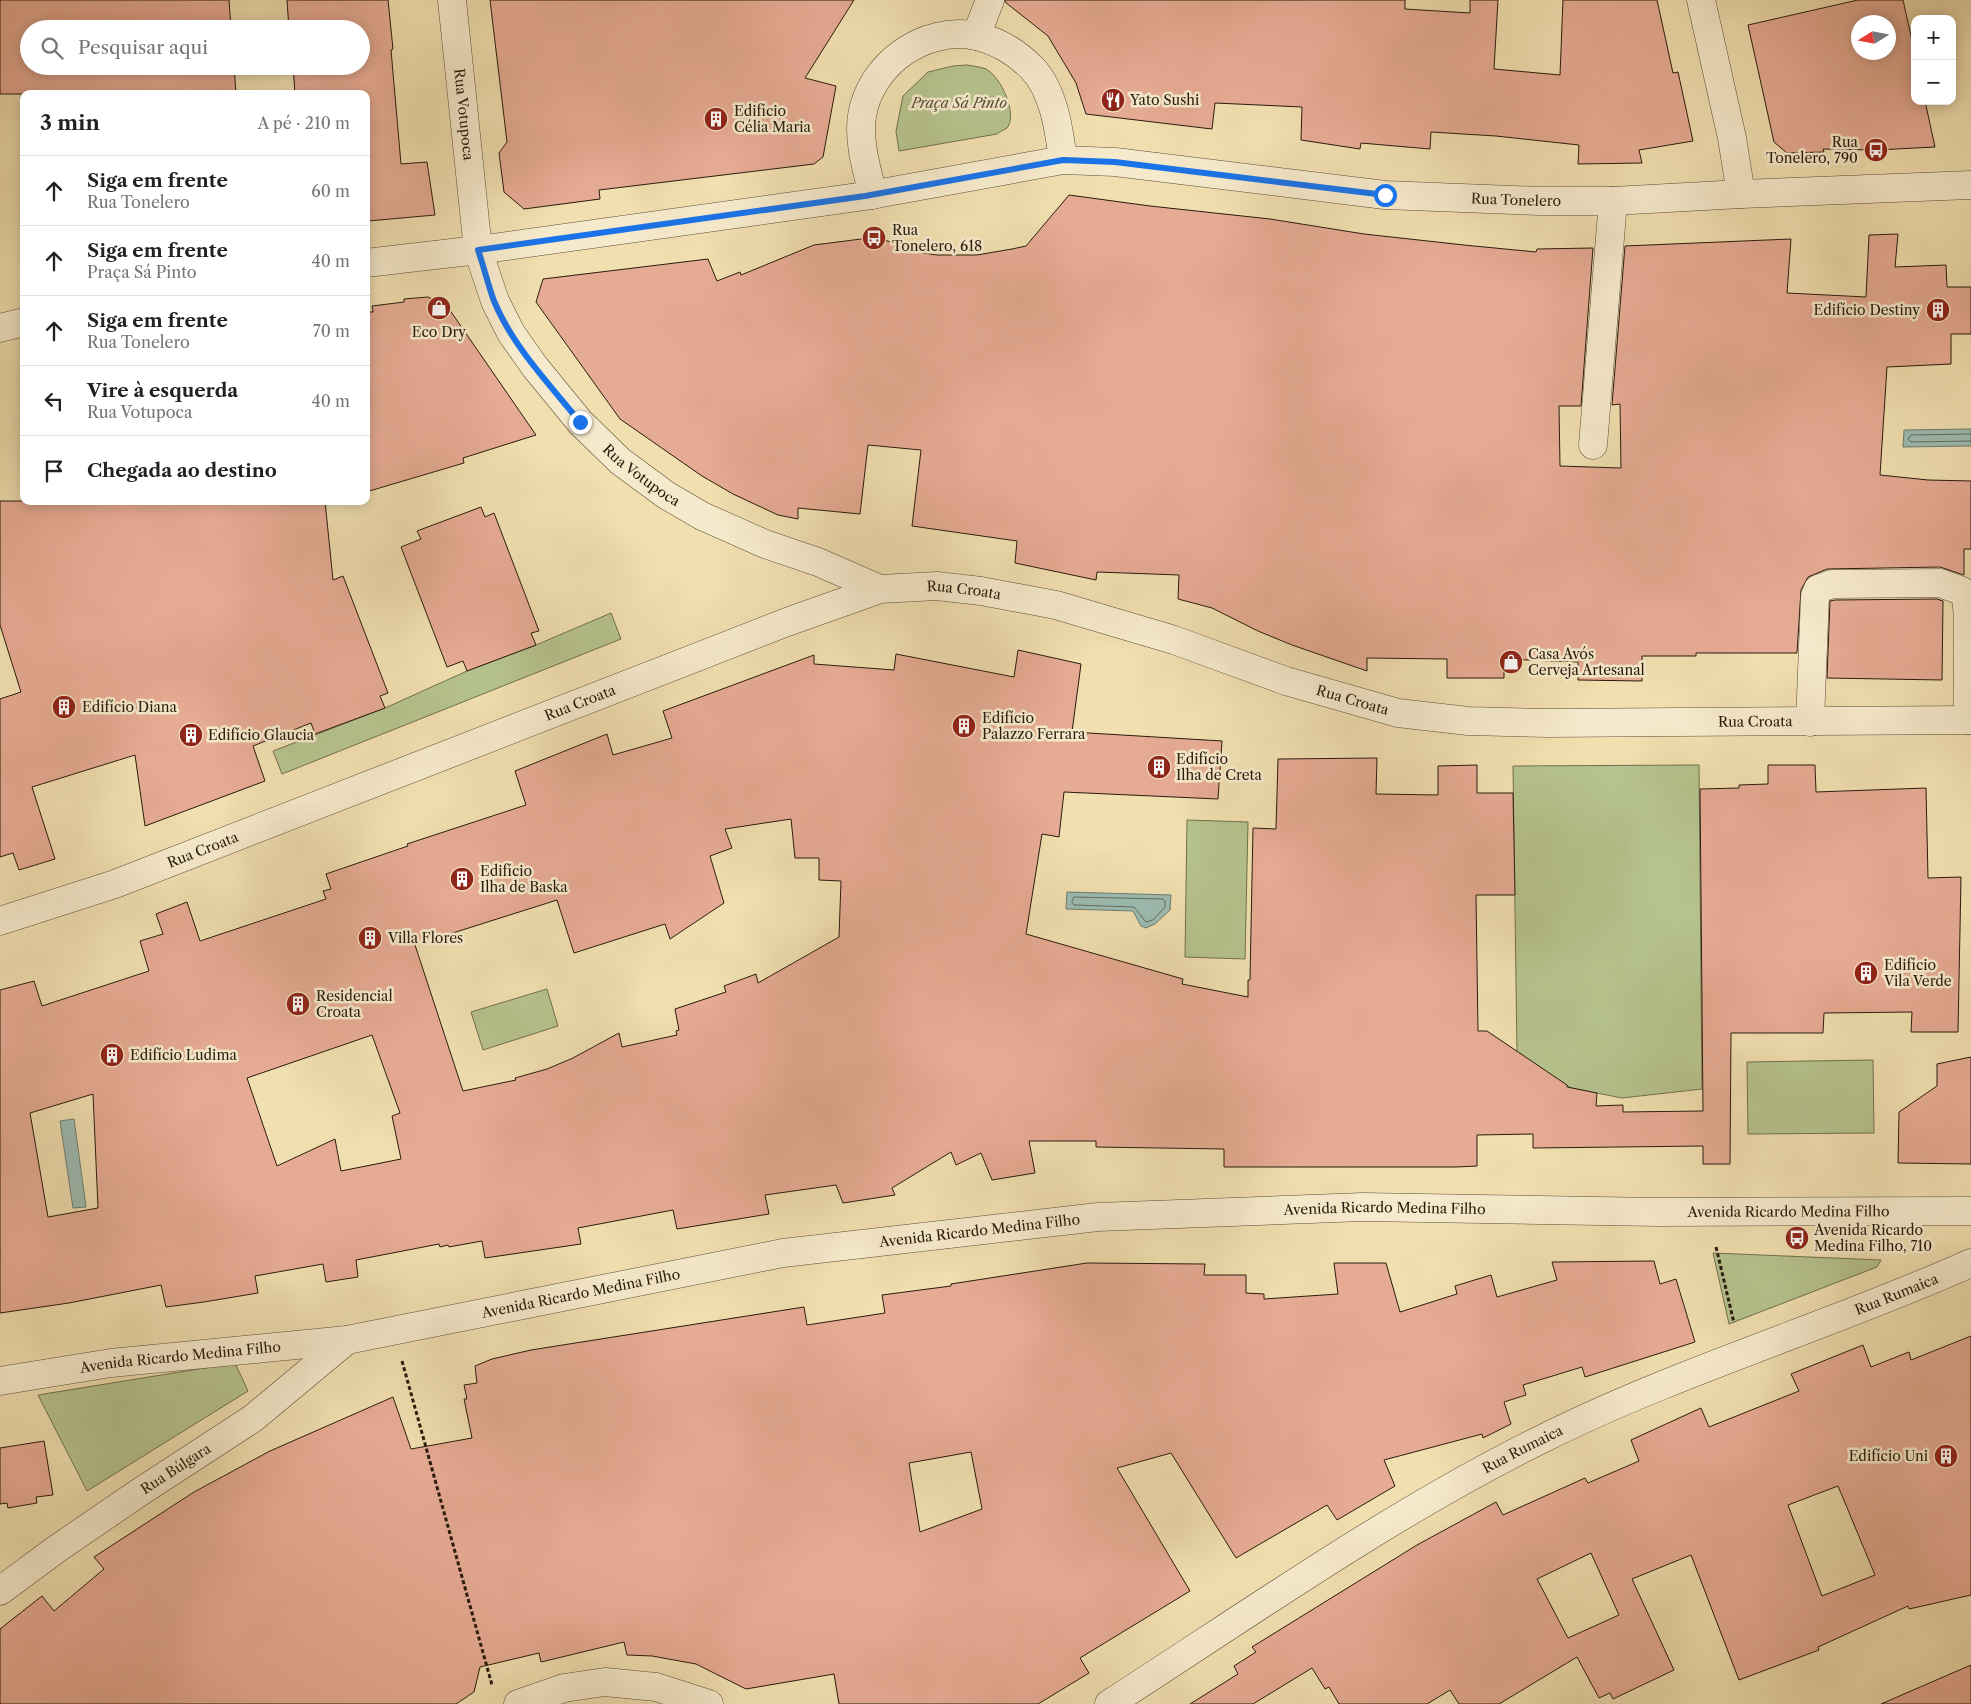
<!DOCTYPE html>
<html lang="pt">
<meta charset="utf-8">
<style>
:root{--surface:#fff;--page:#f6f6f6;--text:#222;--muted:#767676;--line:#e0e0e0}
body{margin:0;font-family:"Libre Caslon Text",serif;background:var(--page);color:var(--text)}
.controls{position:absolute;right:15px;top:15px;display:grid;overflow:hidden;border-radius:10px;box-shadow:0 2px 12px #0003}
.controls button{width:45px;height:45px;display:grid;place-items:center;padding:0;border:0;border-bottom:1px solid var(--line);background:var(--surface);color:var(--text);font:25px sans-serif}
.compass{position:absolute;left:1851px;top:15px;width:45px;height:45px;border-radius:50%;background:var(--surface);box-shadow:0 2px 12px #0003;rotate:259deg}
.stop{position:absolute;width:15px;height:15px;margin:-11px;border:4px solid #1a73e8;border-radius:50%;background:#fff}
.stop.end{background:#1a73e8;border-color:#fff;box-shadow:0 1px 5px #0008}
.list{margin:0;padding:0;list-style:none}
h2{display:flex;justify-content:space-between;align-items:center;height:65px;margin:0;padding:0 20px;font-size:21px}
h2 small{font-size:16px;font-weight:400;color:var(--muted)}
.list li{display:grid;grid-template-columns:32px 1fr auto;gap:15px;align-items:center;box-sizing:border-box;height:70px;padding:0 20px;border-top:1px solid var(--line)}
.list b{display:block;font-size:19px;white-space:nowrap}
.list p{margin:0;font-size:16px;white-space:nowrap;color:var(--muted)}
.list em{font-size:16px;font-style:normal;color:var(--muted)}
.icon{flex:none;width:28px;height:28px;fill:none;stroke:currentColor;stroke-width:2;stroke-linecap:round;stroke-linejoin:round}
.map{position:relative;flex:none;width:1971px;height:1704px;overflow:hidden}
.search{position:absolute;background:var(--surface);box-shadow:0 2px 12px #0003;left:20px;top:20px;width:350px;height:55px;display:flex;align-items:center;gap:12px;box-sizing:border-box;padding:0 18px;border-radius:28px;color:var(--muted);font-size:19px}
.panel{position:absolute;background:var(--surface);box-shadow:0 2px 12px #0003;left:20px;top:90px;width:350px;height:415px;border-radius:10px}
.map>svg:first-child{display:block}
.green{fill:#b6c38e;stroke:#706f4e}
.water{fill:#9cbcb2;stroke:#6e7c70}
.lines{fill:none;stroke-linecap:round;stroke-linejoin:round}
.shore{stroke:#626c60;stroke-width:1}
.building{fill:#e6ab94;stroke:#291b0d;fill-rule:evenodd}
.minor-casing{stroke:#5b4c36;stroke-width:29}
.path{stroke:#291b0d;stroke-width:3;stroke-dasharray:4 2.5;stroke-linecap:butt}
.minor{stroke:#f6eacc;stroke-width:28}
.route{stroke:#1a73e8;stroke-width:6}
.labels{text-anchor:middle;dominant-baseline:central;stroke-width:5;stroke-linejoin:round;paint-order:stroke}
.poi-label{font-size:14px;fill:#291b0d;stroke:#f6eacc;text-anchor:start}
.park-label{font-size:14px;font-style:italic;fill:#534d34;stroke:#f6eacc}
.street-label{font-size:14px;fill:#291b0d;stroke:#f6eacc}
</style>
<div class="map">
<svg width="1971" height="1704" viewBox="0 0 1971 1704">
<rect width="100%" height="100%" fill="#f1dfb0"/>
<filter id="stains"><feTurbulence type="fractalNoise" baseFrequency=".004" numOctaves="4"/><feColorMatrix values="0 0 0 0 .2 0 0 0 0 .09 0 0 0 0 .02 0 0 0 .5 -.17"/></filter>
<radialGradient id="worn" r=".72"><stop offset=".6" stop-color="#630" stop-opacity="0"/><stop offset="1" stop-color="#630" stop-opacity=".3"/></radialGradient>
<!-- green -->
<g class="green">
<path d="M967 65C973 66 981 67 986 69 1001 77 1018 114 1007 128 1004 130 999 132 997 134L899 151 896 131 903 96 928 72 953 66Z"/>
<path d="M611 613 621 639 282 774 273 751 385 708 467 671 536 645Z"/>
<path d="M1699 765 1702 1089 1622 1098 1571 1088 1517 1052 1513 766Z"/>
<path d="M1187 820 1248 822 1245 959 1185 957Z"/>
<path d="M547 989 558 1026 483 1050 471 1012Z"/>
<path d="M1873 1060 1874 1133 1748 1134 1747 1062Z"/>
<path d="M1713 1253 1881 1260 1877 1267 1729 1324Z"/>
<path d="M235 1363 248 1391 87 1491 38 1395Z"/>
</g>
<!-- water -->
<g class="water">
<path d="M1971 429V446L1903 447 1904 430Z"/>
<path d="M1067 892 1171 895 1170 910 1155 924 1146 928 1141 926 1133 911 1066 909Z"/>
<path d="M74 1119 86 1207 73 1208 60 1121Z"/>
</g>
<g class="lines">
<!-- shore -->
<g class="shore">
<path d="M1971 434 1911 435 1908 439 1911 442 1971 441"/>
<path d="M1074 897 1163 899 1165 901V907L1153 920 1146 922 1134 907 1074 905 1072 902Z"/>
</g>
</g>
<!-- building -->
<g class="building">
<path d="M0 0H229L231 29H29V66H234L236 94H0Z"/>
<path d="M287 0H388L393 49 391 50 401 164 427 162 435 215 368 221 366 203V94H295L293 66H361V29H289Z"/>
<path d="M490 0H854L805 78 836 86 823 157 814 164 599 190 600 199 524 209 504 192 499 153 507 142Z"/>
<path d="M1005 0H1405V9L1470 13V0H1498L1494 69 1560 75 1563 0H1657L1673 73 1678 72 1693 141 1639 150 1642 163 1578 164 1579 145 1496 136 1431 132 1430 149 1361 143 1360 149 1301 140 1302 107 1215 103 1212 129 1086 114 1076 83 1048 36 1005 2Z"/>
<path d="M1858 0H1903L1915 54V101H1925L1935 147 1876 150 1823 149 1824 152 1787 153 1774 142 1748 25ZM1858 22H1888V52H1858Z"/>
<path d="M1069 195 1150 206 1270 219 1364 234 1464 245 1536 252 1537 249 1593 248 1581 406H1559L1560 466 1621 468 1620 404 1612 405 1625 246 1791 239 1787 293 1866 297 1869 235 1898 234 1895 267 1946 265 1947 287H1971V334H1951V364L1887 367 1880 475 1928 480 1971 481V549H1964V575L1940 567 1827 569 1808 577 1801 590 1797 653H1696V656H1642V681L1578 680V662L1504 659V678H1447V659L1367 658V671L1292 645 1258 631 1212 608 1178 599 1179 575 1097 572 1096 580 1015 563 1017 541 912 526 921 450 868 445 860 514 798 508V519L778 515 733 494 702 476 620 419 536 302 543 279 708 259 717 281 740 272 741 275 814 245 869 238 888 241 910 251 937 255H977L1012 249 1026 246Z"/>
<path d="M428 297 447 306 536 435 463 458 464 463 366 492V312H373L372 306 404 302V299Z"/>
<path d="M0 501H325L333 580 343 576 388 693 380 696 385 708 315 734 311 723 253 746 265 781 145 826 135 755 32 787 55 859 19 870 13 853 0 857V699L21 692 0 625Z"/>
<path d="M481 507 485 517 494 513 539 631 531 633 536 645 467 671 463 661 447 667 401 547 421 539 417 531Z"/>
<path d="M1937 599 1943 601 1942 680 1827 678 1830 601 1835 600Z"/>
<path d="M1018 650 1081 664 1072 732 1222 741 1218 799 1064 792 1059 837 1042 834 1026 934 1183 979 1182 984 1248 997V980H1250L1253 828 1276 829 1278 759 1377 758 1376 794 1438 795V766L1477 765V793H1513L1515 895H1476L1478 1031H1487L1567 1085V1087L1597 1093 1596 1106 1623 1105V1112L1703 1111 1700 789 1739 788V785L1768 784V765H1815L1816 792 1926 788 1928 878 1961 877 1958 1032H1911L1912 1012 1824 1013 1823 1033H1731L1730 1164H1703V1146L1533 1148V1134L1477 1135V1166L1456 1167H1224V1149L1096 1147V1141H1029L1035 1173 992 1180 981 1153 956 1165 951 1152 892 1188 895 1195 843 1203 836 1185 765 1195 769 1214 677 1229 673 1210 578 1228 581 1244 485 1258 482 1241 449 1247 448 1245 440 1247 439 1244 356 1260 358 1277 326 1282 323 1264 255 1276 258 1293 204 1302 166 1307 161 1285 69 1303 0 1313V990L34 981 42 1006 149 971 140 941 163 934 156 914 187 902 200 941 326 899 323 891 331 889 326 874 408 846 407 844 526 805 515 771 607 734 613 755 672 738 663 711 814 655V664L894 670 896 654 1014 677ZM791 819 795 858H819V880L841 881 839 937 758 983 756 974 724 986 726 992 675 1009 679 1030 676 1031 677 1035 622 1047 619 1033 573 1058 547 1069 515 1078 516 1080 463 1091 415 945 557 900 574 953 665 924 670 939 724 903 710 856 732 848 725 829ZM372 1035 400 1113 392 1116 401 1159 341 1171 335 1139 277 1166 247 1078ZM93 1094 98 1208 48 1217 30 1113Z"/>
<path d="M1971 1057V1164L1898 1163 1899 1112 1937 1086V1064Z"/>
<path d="M1654 1261 1660 1284 1676 1279 1695 1342 1585 1377 1582 1367 1523 1385 1526 1395 1504 1402 1511 1424 1483 1438 1482 1434 1384 1460 1395 1486 1337 1520 1327 1505 1236 1558 1171 1453 1117 1468 1190 1591 1080 1658 1089 1673 1038 1704H839L834 1674 746 1689 696 1664 652 1656 627 1655 624 1642 541 1662 539 1653 480 1667 474 1692 456 1704H0V1629L42 1596 54 1611 104 1569 94 1557 194 1492 270 1451 393 1397 411 1449 472 1438 464 1399H467L464 1385 477 1383 475 1366 492 1359 531 1350 804 1307 807 1325 885 1313 882 1295 951 1286V1284L1087 1263 1205 1264 1204 1275H1246V1293L1264 1294V1299L1338 1294 1334 1263H1386L1400 1312 1457 1294 1455 1286 1491 1275 1497 1297 1557 1280 1552 1262ZM971 1452 982 1509 920 1532 909 1463Z"/>
<path d="M1971 1336V1595L1909 1609 1908 1606 1818 1647 1819 1650 1739 1680 1691 1555 1632 1579 1674 1670 1613 1699 1610 1693 1599 1698 1577 1657 1499 1704H1459L1450 1690 1427 1704H1339L1329 1687 1325 1689 1312 1668 1253 1704H1190L1238 1674 1234 1666 1256 1652 1252 1647 1417 1545 1496 1502 1503 1515 1585 1478 1588 1483 1639 1461 1631 1440 1701 1408 1709 1427 1799 1391 1791 1374 1863 1345 1871 1367 1909 1352 1911 1360ZM1838 1486 1875 1575 1822 1596 1788 1505ZM1591 1553 1619 1615 1568 1638 1537 1579Z"/>
<path d="M44 1441 53 1495 36 1497 37 1503 8 1508 7 1503 0 1504V1448Z"/>
<path d="M1971 1665V1704H1881Z"/>
</g>
<g class="lines">
<!-- minor casing -->
<g class="minor-casing">
<g id="minor">
<path id="s1" d="M452 0 478 250 495 301 511 333 535 367 580 422 620 461 666 495 702 516 765 544 818 562 880 589"/>
<path d="M1701 0 1732 138 1741 194"/>
<path d="M976 36 990 0"/>
<path d="M873 195C867 170 858 142 862 116 870 64 925 25 977 36 997 41 1017 53 1032 68 1054 91 1059 130 1063 160"/>
<path id="s2" d="M366 263 478 250 865 196 1063 160 1115 162 1385 195 1540 201H1613L1741 194 1971 185"/>
<path d="M0 328 24 322"/>
<path d="M1593 445 1613 201"/>
<path d="M1810 722 1815 596 1818 589 1832 584 1940 583 1962 591 1966 599 1968 615V720"/>
<path id="s3" d="M0 921 115 884 787 622 880 589 937 586 981 591 1056 605 1174 640 1286 681 1398 713 1468 721 1548 723 1971 720"/>
<path id="s4" d="M0 1381 111 1363 347 1340 783 1253 1098 1217 1363 1207 1658 1212 1971 1211"/>
<path id="s5" d="M0 1591 58 1548 140 1492 252 1419 347 1340"/>
<path d="M518 1704 564 1688 605 1682 656 1687 709 1704"/>
<path id="s6" d="M1109 1704C1249 1614 1392 1513 1542 1439 1680 1370 1830 1326 1971 1263"/>
</g>
</g>
<!-- path -->
<g class="path">
<path d="M1716 1247 1734 1323"/>
<path d="M402 1361 492 1685"/>
</g>
<!-- minor -->
<use href="#minor" class="minor"/>
</g>
<g class="lines">
<!-- route -->
<path class="route" d="M580 422C550 385 513 347 494 301 488 285 484 267 478 250L865 196 1063 160 1115 162 1385 195"/>
</g>
<!-- icons -->
<defs>
<g id="restaurant-disc" transform="scale(1.25)"><circle r="9.5" fill="#8f2418" stroke="#f6eacc"/><path d="M-5-6h1v4h1v-4h1v4h1v-4h1v5L-1.5 .5V6h-2V.5L-5-1ZM5-6V6H3V1.5H1.5Q1.5-4 5-6Z" fill="#fff"/></g>
<g id="building-disc" transform="scale(1.25)"><circle r="9.5" fill="#8f2418" stroke="#f6eacc"/><path d="M-4-6H4V6H1V3H-1V6H-4ZM-2.5-4.3h1.7v1.8h-1.7ZM.8-4.3h1.7v1.8H.8ZM-2.5-1h1.7V.8h-1.7ZM.8-1h1.7V.8H.8Z" fill="#fff"/></g>
<g id="bus-disc" transform="scale(1.25)"><circle r="9.5" fill="#8f2418" stroke="#f6eacc"/><path d="M-5-6H5V4H4V6H2V4H-2V6H-4V4H-5ZM-3.5-4V0h7V-4ZM-3.5 1.2v1.5H-2V1.2ZM2 1.2v1.5H3.5V1.2Z" fill="#fff"/></g>
<g id="shop-disc" transform="scale(1.25)"><circle r="9.5" fill="#8f2418" stroke="#f6eacc"/><path d="M-5-2.5h2.3a2.7 3.5 0 0 1 5.4 0H5L5.5 6h-11ZM-1.5-2.5h3a1.5 2.3 0 0 0-3 0Z" fill="#fff"/></g>
</defs>
<g fill-rule="evenodd">
<use href="#restaurant-disc" x="1113" y="100"/>
<use href="#building-disc" x="716" y="119"/>
<use href="#bus-disc" x="1876" y="150"/>
<use href="#bus-disc" x="874" y="238"/>
<use href="#shop-disc" x="439" y="308"/>
<use href="#building-disc" x="1938" y="310"/>
<use href="#shop-disc" x="1511" y="662"/>
<use href="#building-disc" x="64" y="707"/>
<use href="#building-disc" x="964" y="726"/>
<use href="#building-disc" x="191" y="735"/>
<use href="#building-disc" x="1159" y="767"/>
<use href="#building-disc" x="462" y="879"/>
<use href="#building-disc" x="370" y="938"/>
<use href="#building-disc" x="1866" y="973"/>
<use href="#building-disc" x="298" y="1004"/>
<use href="#building-disc" x="112" y="1055"/>
<use href="#bus-disc" x="1797" y="1238"/>
<use href="#building-disc" x="1946" y="1456"/>
</g>
<g class="labels">
<!-- poi labels -->
<g class="poi-label">
<text x="1130" y="100">Yato Sushi</text>
<text x="734" y="111">Edifício<tspan x="734" dy="16">Célia Maria</tspan></text>
<text x="1858" y="142" text-anchor="end">Rua<tspan x="1858" dy="16">Tonelero, 790</tspan></text>
<text x="892" y="230">Rua<tspan x="892" dy="16">Tonelero, 618</tspan></text>
<text x="1920" y="310" text-anchor="end">Edifício Destiny</text>
<text x="439" y="332" text-anchor="middle">Eco Dry</text>
<text x="1528" y="654">Casa Avós<tspan x="1528" dy="16">Cerveja Artesanal</tspan></text>
<text x="82" y="707">Edifício Diana</text>
<text x="982" y="718">Edifício<tspan x="982" dy="16">Palazzo Ferrara</tspan></text>
<text x="208" y="735">Edifício Glaucia</text>
<text x="1176" y="759">Edifício<tspan x="1176" dy="16">Ilha de Creta</tspan></text>
<text x="480" y="871">Edifício<tspan x="480" dy="16">Ilha de Baska</tspan></text>
<text x="388" y="938">Villa Flores</text>
<text x="1884" y="965">Edifício<tspan x="1884" dy="16">Vila Verde</tspan></text>
<text x="316" y="996">Residencial<tspan x="316" dy="16">Croata</tspan></text>
<text x="130" y="1055">Edifício Ludima</text>
<text x="1814" y="1230">Avenida Ricardo<tspan x="1814" dy="16">Medina Filho, 710</tspan></text>
<text x="1928" y="1456" text-anchor="end">Edifício Uni</text>
</g>
<!-- park labels -->
<g class="park-label">
<text x="959" y="103">Praça Sá Pinto</text>
</g>
<!-- street labels -->
<g class="street-label">
<text stroke="none"><textPath href="#s1" startOffset="115">Rua Votupoca</textPath></text>
<text stroke="none"><textPath href="#s2" startOffset="1160">Rua Tonelero</textPath></text>
<text stroke="none"><textPath href="#s1" startOffset="535">Rua Votupoca</textPath></text>
<text stroke="none"><textPath href="#s3" startOffset="1025">Rua Croata</textPath></text>
<text stroke="none"><textPath href="#s3" startOffset="1430">Rua Croata</textPath></text>
<text stroke="none"><textPath href="#s3" startOffset="620">Rua Croata</textPath></text>
<text stroke="none"><textPath href="#s3" startOffset="1835">Rua Croata</textPath></text>
<text stroke="none"><textPath href="#s3" startOffset="215">Rua Croata</textPath></text>
<text stroke="none"><textPath href="#s4" startOffset="1398">Avenida Ricardo Medina Filho</textPath></text>
<text stroke="none"><textPath href="#s4" startOffset="1802">Avenida Ricardo Medina Filho</textPath></text>
<text stroke="none"><textPath href="#s4" startOffset="992">Avenida Ricardo Medina Filho</textPath></text>
<text stroke="none"><textPath href="#s4" startOffset="588">Avenida Ricardo Medina Filho</textPath></text>
<text stroke="none"><textPath href="#s6" startOffset="891">Rua Rumaica</textPath></text>
<text stroke="none"><textPath href="#s4" startOffset="182">Avenida Ricardo Medina Filho</textPath></text>
<text stroke="none"><textPath href="#s6" startOffset="486">Rua Rumaica</textPath></text>
<text stroke="none"><textPath href="#s5" startOffset="214">Rua Búlgara</textPath></text>
</g>
</g>
<rect width="100%" height="100%" filter="url(#stains)"/>
<rect width="100%" height="100%" fill="url(#worn)"/>
</svg>
<div class="controls">
<button>+</button>
<button>−</button>
</div>
<svg class="compass" viewBox="-18 -18 36 36"><path d="M0-13l5 13h-10z" fill="#e53935"/><path d="M0 13l5-13h-10z" fill="#767676"/></svg>
<div class="stop" style="left:1385px;top:195px"></div>
<div class="stop end" style="left:580px;top:422px"></div>
<div class="search"><svg class="icon" aria-label="search" viewBox="0 0 24 24"><circle cx="10" cy="10" r="6"/><path d="M15 15l6 6"/></svg>Pesquisar aqui</div>
<section class="panel">
<h2>3 min<small>A pé · 210 m</small></h2>
<ul class="list">
<li><svg class="icon" aria-label="ahead" viewBox="0 0 24 24"><path d="M12 20V5M6 11l6-6 6 6"/></svg><div><b>Siga em frente</b><p>Rua Tonelero</p></div><em>60 m</em></li>
<li><svg class="icon" aria-label="ahead" viewBox="0 0 24 24"><path d="M12 20V5M6 11l6-6 6 6"/></svg><div><b>Siga em frente</b><p>Praça Sá Pinto</p></div><em>40 m</em></li>
<li><svg class="icon" aria-label="ahead" viewBox="0 0 24 24"><path d="M12 20V5M6 11l6-6 6 6"/></svg><div><b>Siga em frente</b><p>Rua Tonelero</p></div><em>70 m</em></li>
<li><svg class="icon" aria-label="left" viewBox="0 0 24 24"><path d="M17 20v-9H6M10 6l-5 5 5 5"/></svg><div><b>Vire à esquerda</b><p>Rua Votupoca</p></div><em>40 m</em></li>
<li><svg class="icon" aria-label="arrive" viewBox="0 0 24 24"><path d="M6 21V4h12l-3 4 3 4H6"/></svg><div><b>Chegada ao destino</b></div></li>
</ul>
</section>
</div>
